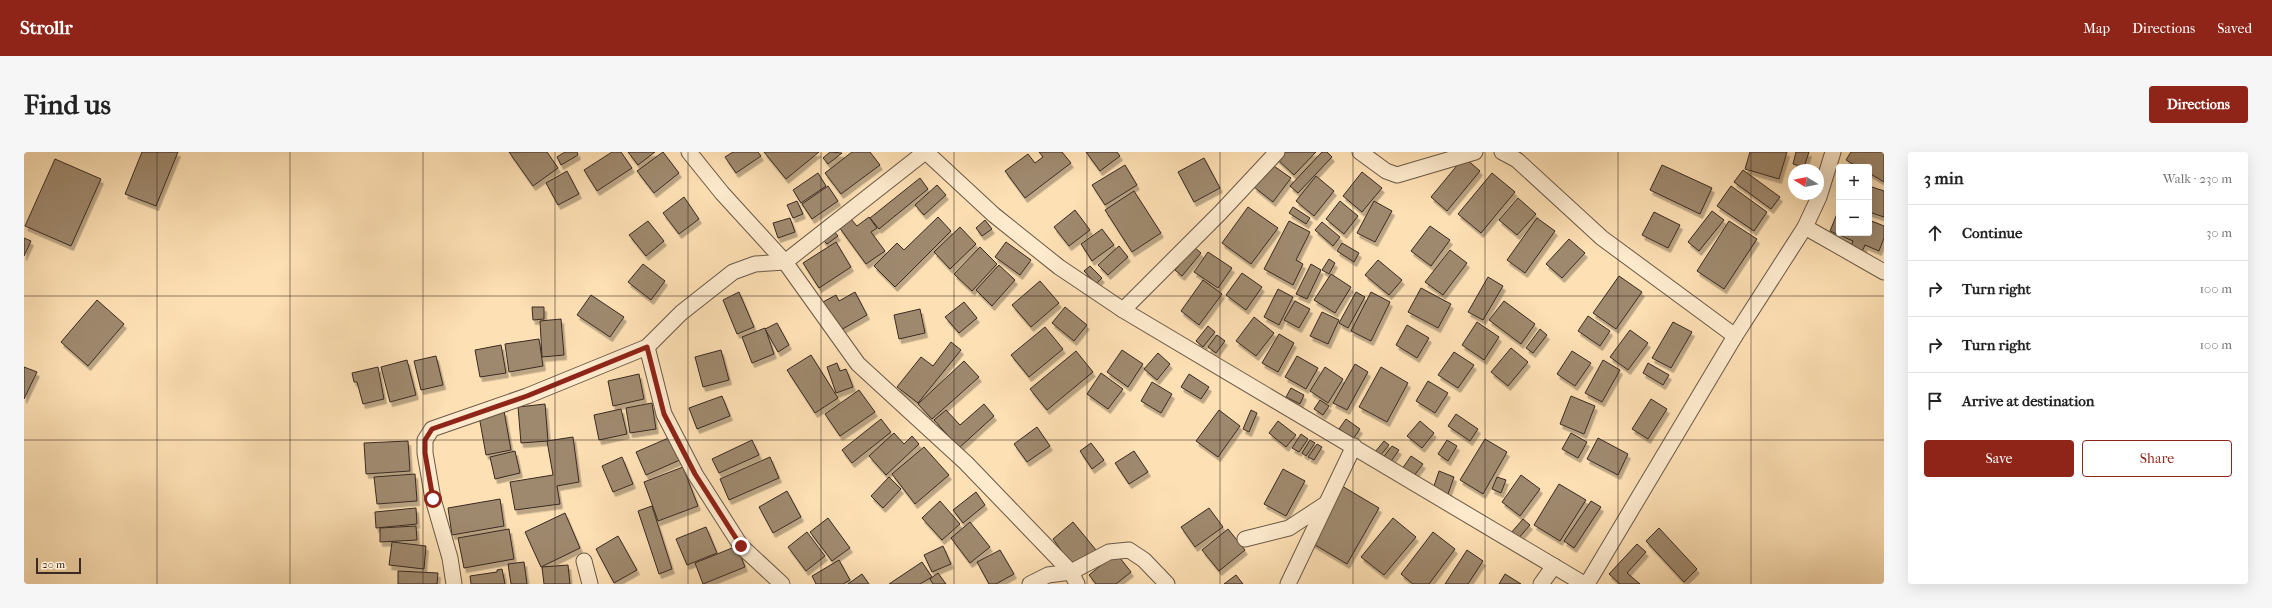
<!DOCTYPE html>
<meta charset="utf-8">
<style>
:root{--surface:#fff;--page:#f6f6f6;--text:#222;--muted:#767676;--line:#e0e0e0;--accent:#8f2418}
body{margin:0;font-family:"IM FELL French Canon",serif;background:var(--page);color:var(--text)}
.controls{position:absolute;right:12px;top:12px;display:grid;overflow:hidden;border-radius:4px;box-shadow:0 4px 16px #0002}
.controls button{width:36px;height:36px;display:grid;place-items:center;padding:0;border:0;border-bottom:1px solid var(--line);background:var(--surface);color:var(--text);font:20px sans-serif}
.compass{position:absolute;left:1764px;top:12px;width:36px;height:36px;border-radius:50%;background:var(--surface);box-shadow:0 4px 16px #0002;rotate:280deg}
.scale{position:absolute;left:12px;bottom:10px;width:45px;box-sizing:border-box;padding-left:4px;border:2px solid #392a22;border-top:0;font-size:11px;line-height:14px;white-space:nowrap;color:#392a22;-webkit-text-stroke:3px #feebce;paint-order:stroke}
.stop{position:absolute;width:12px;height:12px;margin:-9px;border:3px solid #8f2418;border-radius:50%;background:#fff}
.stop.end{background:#8f2418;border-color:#fff;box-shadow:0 1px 4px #0008}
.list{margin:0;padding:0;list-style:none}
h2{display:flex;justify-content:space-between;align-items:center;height:52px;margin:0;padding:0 16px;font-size:17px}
h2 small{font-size:13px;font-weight:400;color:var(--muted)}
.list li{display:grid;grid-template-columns:26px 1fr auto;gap:12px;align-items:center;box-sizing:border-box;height:56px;padding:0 16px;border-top:1px solid var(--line)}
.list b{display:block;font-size:15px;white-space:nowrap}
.list em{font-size:13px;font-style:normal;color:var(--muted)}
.actions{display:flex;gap:8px;padding:12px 16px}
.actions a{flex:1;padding:9px 0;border:1px solid var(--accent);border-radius:4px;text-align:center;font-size:14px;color:var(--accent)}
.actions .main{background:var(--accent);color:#fff}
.icon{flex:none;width:22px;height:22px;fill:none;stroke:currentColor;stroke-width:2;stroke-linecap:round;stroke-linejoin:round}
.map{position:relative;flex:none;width:1860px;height:432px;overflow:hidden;border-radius:4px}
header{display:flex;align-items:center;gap:24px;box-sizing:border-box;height:56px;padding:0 20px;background:var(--accent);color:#fff}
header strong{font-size:19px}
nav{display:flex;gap:22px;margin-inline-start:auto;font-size:14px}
.intro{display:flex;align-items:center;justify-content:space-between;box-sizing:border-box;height:96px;padding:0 24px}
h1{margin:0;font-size:28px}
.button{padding:10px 18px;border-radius:4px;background:var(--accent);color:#fff;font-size:14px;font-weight:700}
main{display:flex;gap:24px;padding:0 24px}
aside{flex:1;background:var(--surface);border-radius:4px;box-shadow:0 4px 16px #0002}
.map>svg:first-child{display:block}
.building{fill:#9f896e;stroke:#392a22;filter:url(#shadow)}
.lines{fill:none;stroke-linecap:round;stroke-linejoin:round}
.street-casing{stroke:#6a5846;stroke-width:17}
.street{stroke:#feebce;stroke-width:15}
.route{stroke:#8f2418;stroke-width:5}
.grid{fill:none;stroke:#392a22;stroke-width:1;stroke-opacity:0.55}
</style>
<header>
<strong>Strollr</strong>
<nav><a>Map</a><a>Directions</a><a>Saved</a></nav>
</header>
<div class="intro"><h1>Find us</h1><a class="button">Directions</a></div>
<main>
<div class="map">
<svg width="1860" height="432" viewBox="0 0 1860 432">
<defs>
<filter id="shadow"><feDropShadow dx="2.5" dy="4.5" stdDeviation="0" flood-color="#0004"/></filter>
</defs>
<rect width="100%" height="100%" fill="#fde0b4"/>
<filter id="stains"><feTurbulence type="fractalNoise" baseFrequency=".005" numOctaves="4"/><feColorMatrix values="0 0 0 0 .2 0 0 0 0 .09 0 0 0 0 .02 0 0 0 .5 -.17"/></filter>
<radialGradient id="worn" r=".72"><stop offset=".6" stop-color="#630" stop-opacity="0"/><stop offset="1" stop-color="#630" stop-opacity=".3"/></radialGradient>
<!-- building -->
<g class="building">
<path d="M118 0H154L132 54 101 42Z"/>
<path d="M485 0H523L534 16 509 34Z"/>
<path d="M541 0H553L554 3 537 13 533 5Z"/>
<path d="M588 0H597L608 16 573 39 560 18Z"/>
<path d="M604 0H631L614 13Z"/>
<path d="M639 0 655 21 630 41 613 19Z"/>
<path d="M709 0H734L737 4 712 21 701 5Z"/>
<path d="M740 0H795L762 27Z"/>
<path d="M806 0 818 1 804 12 799 6Z"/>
<path d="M828 0H846L856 13 817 42 801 21Z"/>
<path d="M1015 0H1038L1047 11 1001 46 981 19 1004 2 1011 11 1019 5Z"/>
<path d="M1062 0H1093L1096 4 1076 19Z"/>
<path d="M1258 0H1292L1270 23 1252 6Z"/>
<path d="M1298 0H1303L1308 5 1274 41 1266 34Z"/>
<path d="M1726 0H1763L1755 27 1721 17Z"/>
<path d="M1772 0H1785L1780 15 1769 12Z"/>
<path d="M1827 0H1860V30L1845 21V15H1834L1822 8Z"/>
<path d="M1440 5 1456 19 1423 59 1407 45Z"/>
<path d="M1180 6 1196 36 1170 50 1154 20Z"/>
<path d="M31 7 77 27 47 94 1 74Z"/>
<path d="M1247 12 1267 26 1249 50 1230 35Z"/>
<path d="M1101 13 1113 33 1081 53 1068 33Z"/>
<path d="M1638 13 1688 36 1676 62 1626 38Z"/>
<path d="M1719 18 1756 45 1747 57 1710 30Z"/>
<path d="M543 19 555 42 534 53 522 31Z"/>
<path d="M1338 20 1358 36 1338 60 1319 44Z"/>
<path d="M794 21 802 34 777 51 769 38Z"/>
<path d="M1468 21 1491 40 1457 81 1434 62Z"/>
<path d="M1292 24 1310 39 1290 64 1272 49Z"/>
<path d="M896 26 904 37 855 77 846 66Z"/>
<path d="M913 33 922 43 900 63 891 53Z"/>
<path d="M804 34 814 49 788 67 778 52Z"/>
<path d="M1707 34 1743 60 1730 79 1693 54Z"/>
<path d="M1845 34 1860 39V65L1845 60Z"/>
<path d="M1110 39 1137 81 1108 100 1081 58Z"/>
<path d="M660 45 675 67 655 82 639 61Z"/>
<path d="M1494 46 1512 62 1493 83 1475 68Z"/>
<path d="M773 49 779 62 769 66 763 53Z"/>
<path d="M1316 49 1334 64 1320 82 1302 67Z"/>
<path d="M1350 49 1368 59 1351 90 1333 81Z"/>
<path d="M1224 55 1254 76 1227 112 1198 91Z"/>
<path d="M1269 55 1286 66 1282 72 1265 61Z"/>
<path d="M1815 57V81H1845V68L1860 74V86L1855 99 1841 93 1837 102 1826 97 1829 89 1806 79Z"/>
<path d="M1051 58 1066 78 1045 94 1030 75Z"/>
<path d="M1688 59 1700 68 1675 99 1664 90Z"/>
<path d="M1630 60 1656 73 1644 96 1618 83Z"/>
<path d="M845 65 853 76 847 80 861 99 842 112 815 75 826 66 833 74Z"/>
<path d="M914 65 927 79 871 135 850 114 873 91 880 98Z"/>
<path d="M766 66 771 80 754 86 749 71Z"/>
<path d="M1513 66 1531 79 1501 121 1483 108Z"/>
<path d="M961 68 968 77 958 84 952 76Z"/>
<path d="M624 69 640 89 622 104 605 83Z"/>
<path d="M1265 69 1286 80 1272 108 1279 112 1269 133 1240 117Z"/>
<path d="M1705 69 1733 87 1700 137 1673 119Z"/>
<path d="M1298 70 1316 85 1309 94 1291 78Z"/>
<path d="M1406 74 1426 88 1407 114 1387 99Z"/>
<path d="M936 75 952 92 926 117 910 100Z"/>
<path d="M1078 77 1090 93 1068 109 1057 92Z"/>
<path d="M809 78 814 84 803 92 798 87Z"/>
<path d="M0 86 7 89 0 104Z"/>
<path d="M1545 87 1561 101 1538 126 1522 112Z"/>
<path d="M812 90 827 115 795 136 779 111Z"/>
<path d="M982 90 1007 108 996 123 971 105Z"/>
<path d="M1318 91 1335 101 1330 110 1313 99Z"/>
<path d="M1095 94 1104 105 1084 123 1074 113Z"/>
<path d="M956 95 973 112 948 139 930 122Z"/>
<path d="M1170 95 1177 101 1158 124 1151 118Z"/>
<path d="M1426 98 1443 111 1419 143 1401 130Z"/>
<path d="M1184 100 1208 116 1194 136 1170 120Z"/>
<path d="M1305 107 1311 111 1305 122 1298 118Z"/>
<path d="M1354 108 1378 128 1365 143 1341 123Z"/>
<path d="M619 112 641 129 627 148 604 130Z"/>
<path d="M1287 112 1297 118 1283 147 1272 142Z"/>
<path d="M975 113 991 128 968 154 952 138Z"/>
<path d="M1066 114 1078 126 1072 132 1060 119Z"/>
<path d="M1218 121 1238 135 1222 158 1202 143Z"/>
<path d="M1307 122 1327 135 1311 161 1290 148Z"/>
<path d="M1595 124 1618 140 1592 177 1569 161Z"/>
<path d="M1464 125 1479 134 1459 168 1444 160Z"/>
<path d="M1179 128 1198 142 1175 173 1157 159Z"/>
<path d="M1016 129 1035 151 1007 175 988 153Z"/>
<path d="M1397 136 1427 152 1414 176 1384 160Z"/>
<path d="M1254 137 1269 145 1255 173 1240 165Z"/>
<path d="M715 140 730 175 713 182 699 148Z"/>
<path d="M831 140 843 163 815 179 799 150 812 143 815 149Z"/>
<path d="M1332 140 1341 145 1324 176 1315 171Z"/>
<path d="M1347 140 1366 150 1347 189 1327 179Z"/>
<path d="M567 143 600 165 586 185 553 163Z"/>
<path d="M73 148 100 172 64 214 37 190Z"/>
<path d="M1271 149 1286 157 1275 176 1260 168Z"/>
<path d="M1480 149 1511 172 1497 192 1465 168Z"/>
<path d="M940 150 953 166 935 181 921 165Z"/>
<path d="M508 155H520V167L509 168Z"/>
<path d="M1041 155 1063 173 1050 189 1028 171Z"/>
<path d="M896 157 901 181 875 187 870 163Z"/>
<path d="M1298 160 1315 168 1304 192 1286 184Z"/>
<path d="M1564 164 1586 179 1576 194 1554 179Z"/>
<path d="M1230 165 1250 181 1232 204 1212 189Z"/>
<path d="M537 167 540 203 518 205 516 169Z"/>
<path d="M1453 170 1475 185 1460 208 1438 193Z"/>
<path d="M1649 170 1668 180 1647 216 1628 206Z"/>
<path d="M753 171 765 193 754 200 741 177Z"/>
<path d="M1383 173 1405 186 1393 206 1372 193Z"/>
<path d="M1184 174 1191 180 1179 195 1172 189Z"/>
<path d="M1021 175 1039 197 1005 225 987 203Z"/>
<path d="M741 176 750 202 728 211 718 185Z"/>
<path d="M1516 177 1523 183 1509 201 1502 196Z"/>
<path d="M1606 178 1624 191 1604 218 1586 205Z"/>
<path d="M1255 182 1270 191 1254 220 1238 211Z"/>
<path d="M1193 183 1201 189 1192 201 1184 195Z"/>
<path d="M515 187 519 214 485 220 481 192Z"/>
<path d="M927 190 937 198 894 251 873 235 897 205 909 214Z"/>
<path d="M477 193 482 221 456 225 451 198Z"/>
<path d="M1487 196 1504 210 1484 234 1467 220Z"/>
<path d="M697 198 705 228 679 235 671 205Z"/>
<path d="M1098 198 1119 212 1104 235 1083 220Z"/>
<path d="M1052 199 1069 220 1023 258 1006 237Z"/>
<path d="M1548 199 1567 211 1551 234 1533 222Z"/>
<path d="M1430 200 1450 213 1434 236 1414 223Z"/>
<path d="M1134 201 1146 212 1133 228 1120 217Z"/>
<path d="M787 203 814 246 791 261 763 218Z"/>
<path d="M412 204 419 233 397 238 390 209Z"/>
<path d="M1273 204 1294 216 1282 237 1261 225Z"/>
<path d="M383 208 392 243 366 250 357 215Z"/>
<path d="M1579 208 1596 218 1578 250 1561 241Z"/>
<path d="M940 209 955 225 908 267 894 252Z"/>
<path d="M813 211 816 219 822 217 829 235 812 241 803 215Z"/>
<path d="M1624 211 1645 223 1639 233 1619 221Z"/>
<path d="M1331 212 1344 220 1323 258 1309 251Z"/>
<path d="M0 215 13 220 0 247Z"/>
<path d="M354 215 360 247 339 252 333 230H330L328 221Z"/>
<path d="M1301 215 1319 227 1304 251 1286 239Z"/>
<path d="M1357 215 1384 231 1363 270 1335 255Z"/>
<path d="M1077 221 1099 237 1084 257 1063 242Z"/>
<path d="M615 222 620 247 589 254 584 229Z"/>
<path d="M1165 222 1185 235 1177 247 1157 235Z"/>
<path d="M1404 229 1424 241 1411 261 1392 249Z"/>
<path d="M1128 230 1148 242 1137 261 1117 249Z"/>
<path d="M1267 236 1280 243 1276 252 1262 245Z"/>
<path d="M835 238 851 260 816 284 801 262Z"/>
<path d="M698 244 706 264 673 277 665 256Z"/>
<path d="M1547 244 1571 254 1560 282 1536 272Z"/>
<path d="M1627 247 1643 257 1624 287 1608 277Z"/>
<path d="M1296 248 1305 254 1299 263 1290 257Z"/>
<path d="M628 251 632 277 606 281 602 256Z"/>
<path d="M521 252 524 289 497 291 494 255Z"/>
<path d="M960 252 970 264 935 296 910 268 922 258 936 273Z"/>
<path d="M597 257 603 282 575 288 570 263Z"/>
<path d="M1195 258 1216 274 1194 305 1172 289Z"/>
<path d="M1227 258 1233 261 1225 280 1219 277Z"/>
<path d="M480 259 487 298 462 303 455 264Z"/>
<path d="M1432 262 1454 277 1446 289 1424 274Z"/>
<path d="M857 267 867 280 828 311 818 298Z"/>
<path d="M1322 267 1336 277 1329 287 1315 277Z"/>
<path d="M1254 269 1272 283 1262 295 1245 281Z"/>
<path d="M1396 269 1410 281 1398 296 1383 284Z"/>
<path d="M1013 275 1026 294 1003 310 990 292Z"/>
<path d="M870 281 880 292 888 284 895 292 862 323 845 304Z"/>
<path d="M1547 281 1563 290 1554 306 1538 297Z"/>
<path d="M1277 282 1284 287 1275 300 1268 296Z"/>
<path d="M649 284 658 307 622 323 612 300Z"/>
<path d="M549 285 555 330 533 334 536 352 491 358 486 330 529 323 523 289Z"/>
<path d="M1574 286 1604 302 1594 323 1563 307Z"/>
<path d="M1461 287 1483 300 1459 342 1436 328Z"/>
<path d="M728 288 735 303 695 321 688 307Z"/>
<path d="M1286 288 1291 291 1282 304 1278 301Z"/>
<path d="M1423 288 1433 294 1424 309 1414 302Z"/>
<path d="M384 289 386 319 342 322 340 291Z"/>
<path d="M1360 289 1365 293 1356 304 1351 300Z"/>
<path d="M1067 291 1080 308 1068 317 1056 299Z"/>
<path d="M1293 292 1298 295 1290 308 1284 305Z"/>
<path d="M1368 294 1375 298 1365 312 1358 307Z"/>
<path d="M900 295 925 323 891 352 868 322Z"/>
<path d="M491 299 496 321 471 327 466 305Z"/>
<path d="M1110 299 1124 320 1105 332 1091 311Z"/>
<path d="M1387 304 1399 312 1389 325 1378 317Z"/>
<path d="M598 305 609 332 589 340 578 314Z"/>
<path d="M746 305 755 326 705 348 696 327Z"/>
<path d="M659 315 674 354 634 369 620 330Z"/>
<path d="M1259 317 1281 329 1262 364 1240 352Z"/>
<path d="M1415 319 1430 325 1424 342 1409 337Z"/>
<path d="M391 322 393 349 353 352 350 325Z"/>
<path d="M1497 323 1516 337 1496 364 1478 350Z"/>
<path d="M865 325 877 337 859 356 847 344Z"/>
<path d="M1473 325 1482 328 1477 341 1468 337Z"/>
<path d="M1535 332 1562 348 1536 389 1510 373Z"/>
<path d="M1318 334 1355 356 1323 412 1286 390Z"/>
<path d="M763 339 777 365 749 381 735 355Z"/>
<path d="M952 340 961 353 939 371 929 358Z"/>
<path d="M476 347 480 374 428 383 424 356Z"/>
<path d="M916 349 936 372 918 388 898 366Z"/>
<path d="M1567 349 1577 355 1550 396 1540 389Z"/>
<path d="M628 354 648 417 635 422 614 359Z"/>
<path d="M392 356 393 372 352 376 351 360Z"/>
<path d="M1185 356 1199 375 1171 395 1157 375Z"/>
<path d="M541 361 556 396 517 415 501 380Z"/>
<path d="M804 366 826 396 808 409 786 380Z"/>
<path d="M1369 366 1392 385 1360 423 1337 405Z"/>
<path d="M1499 367 1506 373 1493 388 1486 382Z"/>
<path d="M946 370 966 395 946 411 927 386Z"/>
<path d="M1049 370 1072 398 1050 416 1029 387Z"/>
<path d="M392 374 393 388 356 390V376Z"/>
<path d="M682 375 693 401 663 413 652 387Z"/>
<path d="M1635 376 1673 417 1660 430 1622 389Z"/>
<path d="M485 377 490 407 440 416 434 386Z"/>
<path d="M1204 377 1221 398 1195 419 1178 398Z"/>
<path d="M783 380 801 404 782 419 764 395Z"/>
<path d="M1409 380 1431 397 1405 432H1389L1377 422Z"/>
<path d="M594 384 613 418 590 431 572 397Z"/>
<path d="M368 390 402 394 400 417 365 413Z"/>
<path d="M1613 392 1622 400 1603 421 1616 432H1596L1585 422Z"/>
<path d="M713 394 721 415 679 432 671 411Z"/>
<path d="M919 394 927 412 908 420 900 403Z"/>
<path d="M976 398 990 422 972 432H965L953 410Z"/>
<path d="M1443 398 1459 409 1444 432H1421Z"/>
<path d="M1092 401 1107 420 1092 432H1072L1065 423Z"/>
<path d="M815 408 826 428 819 432H792L788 424Z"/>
<path d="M500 410 503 432H487L484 412Z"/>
<path d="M898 410 908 425 896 432H865Z"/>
<path d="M544 413 546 432H520L518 415Z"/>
<path d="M478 417 481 432H447L446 424 473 420V418Z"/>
<path d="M374 419 414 421 413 432H374Z"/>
<path d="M914 421 922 432H909L906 427Z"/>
<path d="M838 422 845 432H824Z"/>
<path d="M1481 422 1497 432H1475Z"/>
<path d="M1212 423 1219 432H1200Z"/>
</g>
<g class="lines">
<!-- street casing -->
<g class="street-casing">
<g id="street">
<path d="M665 0 698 41 761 110 834 212 942 311 1047 420 1053 432"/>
<path d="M902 0 970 63 1035 115 1099 158 1560 432"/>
<path d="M1336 0 1362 19 1373 23 1451 0"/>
<path d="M1478 0 1493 8 1578 86 1711 184"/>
<path d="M1781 75 1860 120"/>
<path d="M1099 158 1196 61 1253 0"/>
<path d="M623 195 640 262 671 322 717 394 758 432"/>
<path d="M1221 387 1265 376 1300 353"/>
<path d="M560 409 566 432"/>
<path d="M430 432 426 406 409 347 401 301V288L408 277 503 244 623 195 657 161 709 120 731 112 761 110 901 0"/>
<path d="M1006 432 1024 423 1047 420 1085 400 1105 398 1120 408 1143 432"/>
<path d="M1264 432 1330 294"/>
<path d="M1517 432 1530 414"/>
<path d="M1563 432 1711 184 1781 75 1795 45 1809 0"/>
</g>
</g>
<!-- street -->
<use href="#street" class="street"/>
</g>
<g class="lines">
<!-- route -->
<path class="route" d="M409 347 401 301V288L408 277 503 244 623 195 640 262 671 322 717 394"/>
</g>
<!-- grid -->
<path class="grid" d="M133 0V432M266 0V432M399 0V432M531 0V432M664 0V432M797 0V432M930 0V432M1063 0V432M1196 0V432M1329 0V432M1461 0V432M1594 0V432M1727 0V432M0 144H1860M0 288H1860"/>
<rect width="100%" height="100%" filter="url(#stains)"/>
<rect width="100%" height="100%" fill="url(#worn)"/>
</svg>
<div class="controls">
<button>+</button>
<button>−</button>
</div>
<svg class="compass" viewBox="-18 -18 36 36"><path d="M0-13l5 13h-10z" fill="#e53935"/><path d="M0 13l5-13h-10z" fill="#767676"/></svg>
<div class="scale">20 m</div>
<div class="stop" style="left:409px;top:347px"></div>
<div class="stop end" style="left:717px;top:394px"></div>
</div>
<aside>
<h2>3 min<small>Walk · 230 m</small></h2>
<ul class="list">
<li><svg class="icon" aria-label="ahead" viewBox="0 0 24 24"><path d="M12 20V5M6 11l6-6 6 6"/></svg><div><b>Continue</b></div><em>30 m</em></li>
<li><svg class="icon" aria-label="right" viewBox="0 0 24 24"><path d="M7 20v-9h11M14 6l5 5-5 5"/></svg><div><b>Turn right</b></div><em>100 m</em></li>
<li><svg class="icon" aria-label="right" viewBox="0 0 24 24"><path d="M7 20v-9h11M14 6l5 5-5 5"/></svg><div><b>Turn right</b></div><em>100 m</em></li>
<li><svg class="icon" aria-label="arrive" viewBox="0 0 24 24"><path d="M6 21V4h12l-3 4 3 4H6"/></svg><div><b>Arrive at destination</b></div></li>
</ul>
<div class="actions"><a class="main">Save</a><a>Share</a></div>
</aside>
</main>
